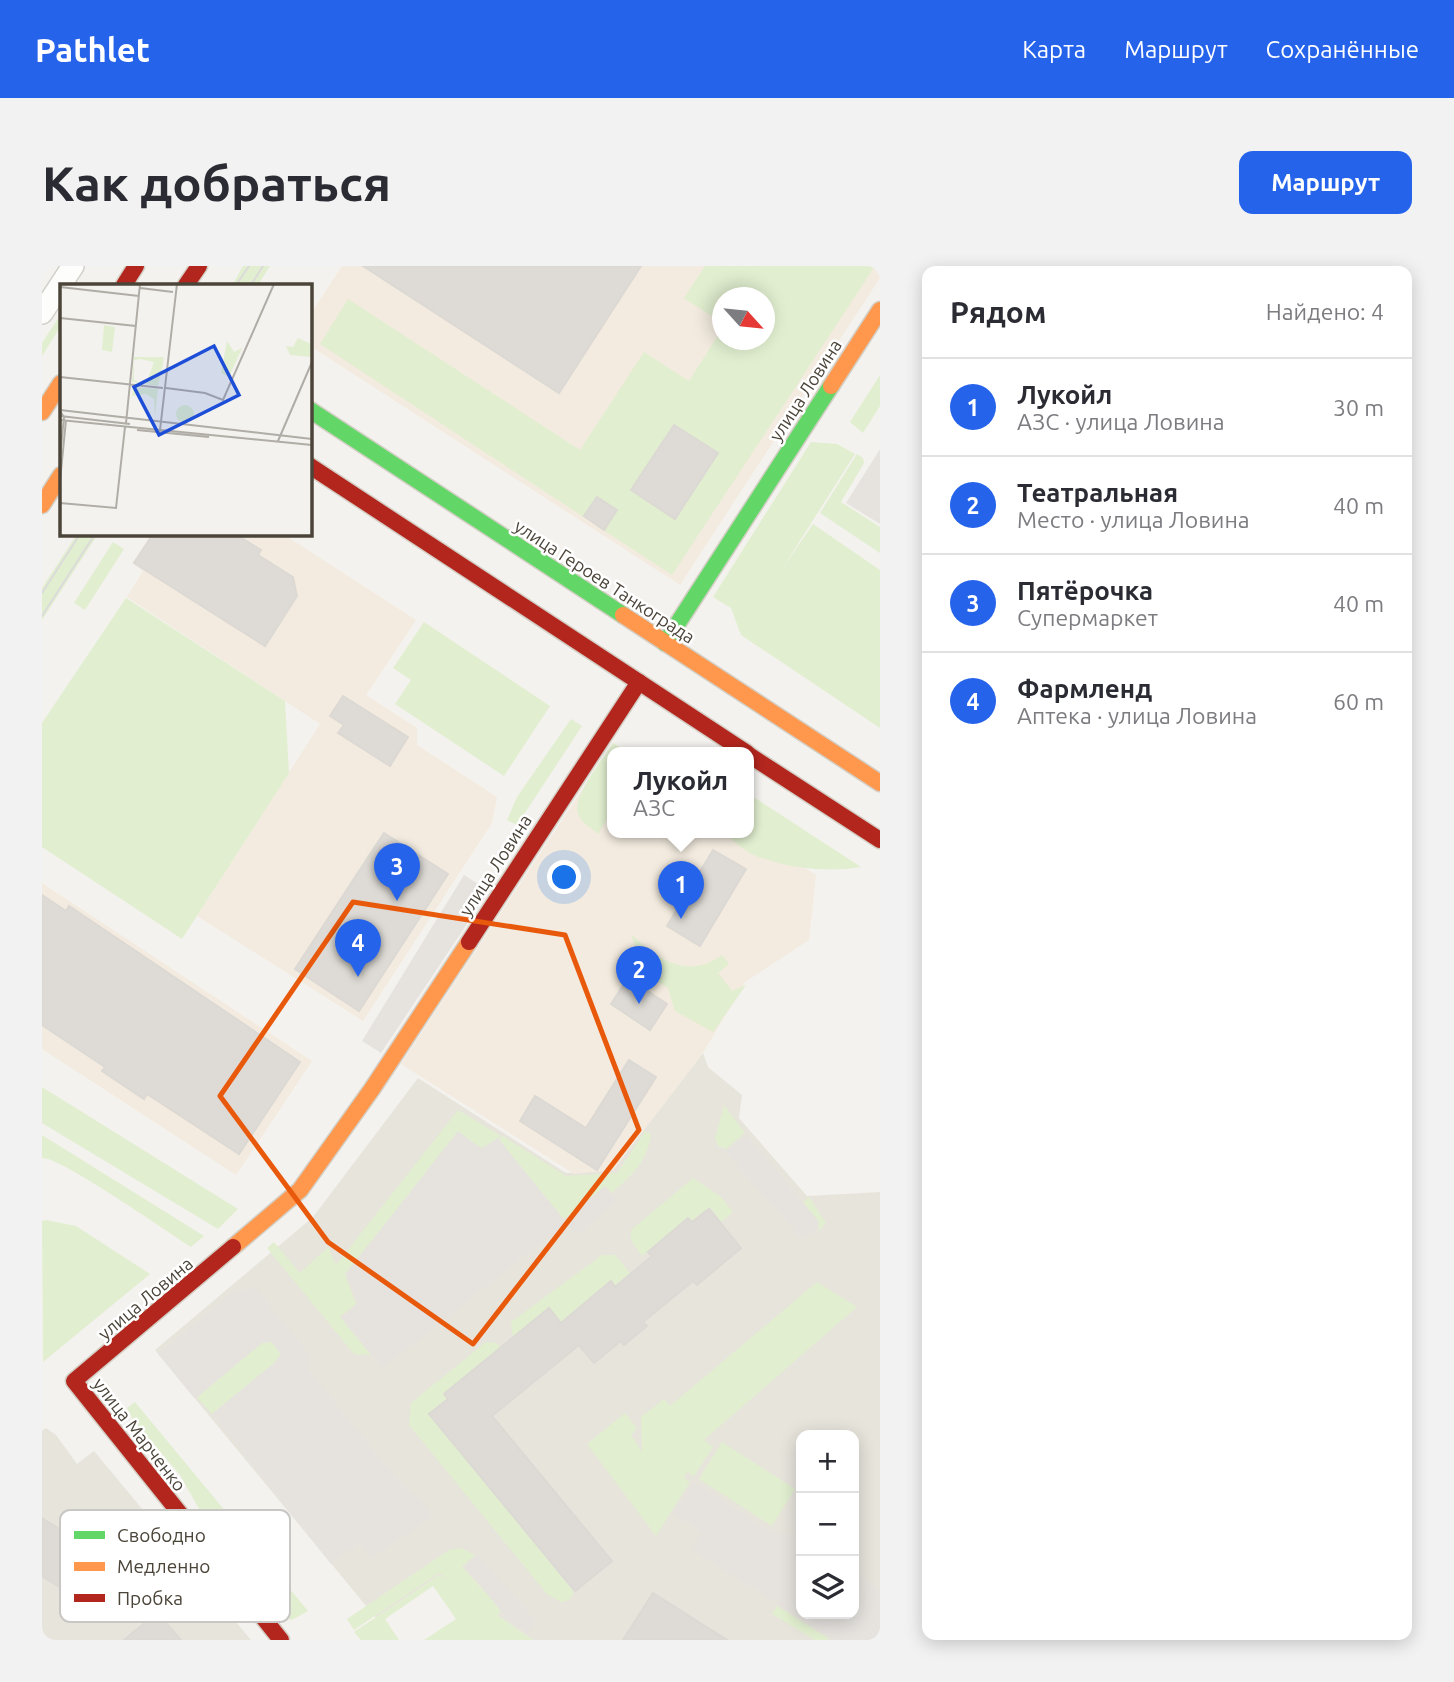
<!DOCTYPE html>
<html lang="ru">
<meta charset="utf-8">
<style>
:root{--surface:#fff;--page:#f2f2f3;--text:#2b2b33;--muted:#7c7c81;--line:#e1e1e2;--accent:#2563eb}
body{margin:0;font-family:Ubuntu,sans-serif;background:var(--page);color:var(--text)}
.controls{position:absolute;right:21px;bottom:21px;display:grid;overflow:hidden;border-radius:14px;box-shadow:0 4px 18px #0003}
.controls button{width:63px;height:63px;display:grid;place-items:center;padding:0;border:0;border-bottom:2px solid var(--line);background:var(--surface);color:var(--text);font:35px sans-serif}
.compass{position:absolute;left:670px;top:21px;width:63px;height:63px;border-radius:50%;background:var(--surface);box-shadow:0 4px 18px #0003;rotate:117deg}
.you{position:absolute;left:523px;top:612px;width:24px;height:24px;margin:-18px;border:5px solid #fff;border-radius:50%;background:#1a73e8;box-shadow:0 0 0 10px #1a73e833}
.badge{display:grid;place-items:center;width:46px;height:46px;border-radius:50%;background:var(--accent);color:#fff;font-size:23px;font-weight:700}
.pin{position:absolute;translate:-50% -58px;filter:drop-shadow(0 2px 4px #0008)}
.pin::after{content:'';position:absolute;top:37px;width:24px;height:21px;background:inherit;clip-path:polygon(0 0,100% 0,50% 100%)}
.popup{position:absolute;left:565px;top:481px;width:147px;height:91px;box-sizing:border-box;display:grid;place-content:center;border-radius:14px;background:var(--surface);filter:drop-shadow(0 2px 5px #0005);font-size:23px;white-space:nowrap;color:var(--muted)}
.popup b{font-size:26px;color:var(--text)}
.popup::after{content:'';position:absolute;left:50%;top:100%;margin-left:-14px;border:14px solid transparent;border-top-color:var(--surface)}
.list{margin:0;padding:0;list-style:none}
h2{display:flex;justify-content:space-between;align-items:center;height:91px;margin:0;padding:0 28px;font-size:30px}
h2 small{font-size:23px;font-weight:400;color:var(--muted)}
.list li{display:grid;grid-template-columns:46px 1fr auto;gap:21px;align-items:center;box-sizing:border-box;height:98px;padding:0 28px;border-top:2px solid var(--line)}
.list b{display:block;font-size:26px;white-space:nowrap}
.list p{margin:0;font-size:23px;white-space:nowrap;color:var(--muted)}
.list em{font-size:23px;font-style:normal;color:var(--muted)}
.icon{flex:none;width:38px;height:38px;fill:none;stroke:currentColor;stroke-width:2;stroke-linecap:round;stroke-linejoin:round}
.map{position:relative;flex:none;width:838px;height:1374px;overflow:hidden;border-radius:14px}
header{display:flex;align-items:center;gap:42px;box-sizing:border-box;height:98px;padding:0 35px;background:var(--accent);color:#fff}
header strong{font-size:33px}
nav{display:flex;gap:38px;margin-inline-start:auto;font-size:24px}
.intro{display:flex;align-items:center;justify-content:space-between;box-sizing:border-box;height:168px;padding:0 42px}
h1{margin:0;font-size:49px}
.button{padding:18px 32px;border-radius:14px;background:var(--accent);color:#fff;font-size:24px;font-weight:700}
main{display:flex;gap:42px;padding:0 42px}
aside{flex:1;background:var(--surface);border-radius:14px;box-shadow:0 4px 18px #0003}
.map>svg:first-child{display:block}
.residential{fill:#e7e4dc;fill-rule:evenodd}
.commercial{fill:#f3ebdf;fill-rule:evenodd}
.green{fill:#e1eecf}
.parking{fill:#e6e3df}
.building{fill:#dedbd6;stroke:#dcd9d4;stroke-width:2}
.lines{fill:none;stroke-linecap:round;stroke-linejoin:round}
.street-casing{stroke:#d2d0cb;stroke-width:24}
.fast-casing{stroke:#d3cfc5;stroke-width:19}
.slow-casing{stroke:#d3cfc5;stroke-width:19}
.jam-casing{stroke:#d3cfc5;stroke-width:19}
.street{stroke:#fdfdfc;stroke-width:21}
.fast{stroke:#63d668;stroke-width:16}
.slow{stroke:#ff974d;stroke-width:16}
.jam{stroke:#b3261e;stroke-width:16}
.tram{stroke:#dbdbda;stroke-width:2}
.marked{fill:none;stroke:#e8590c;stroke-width:5;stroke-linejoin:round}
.labels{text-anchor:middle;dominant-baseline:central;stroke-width:5;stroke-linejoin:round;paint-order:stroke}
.street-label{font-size:18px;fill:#4b4439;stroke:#fff}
.inset-road{fill:none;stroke:#b0aca6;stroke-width:2}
.view{fill:#1d4ed8;fill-opacity:0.15;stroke:#1d4ed8;stroke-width:3.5}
.inset-edge{fill:none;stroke:#4b4439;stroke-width:3.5}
.key{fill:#fff;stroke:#c9c7c4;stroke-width:2}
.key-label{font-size:19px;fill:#4b4439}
</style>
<header>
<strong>Pathlet</strong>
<nav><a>Карта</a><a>Маршрут</a><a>Сохранённые</a></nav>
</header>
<div class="intro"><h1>Как добраться</h1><a class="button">Маршрут</a></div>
<main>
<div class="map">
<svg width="838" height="1374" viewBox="0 0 838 1374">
<rect width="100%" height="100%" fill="#f4f2ee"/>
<!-- residential -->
<g class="residential">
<path d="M661 787 666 801 700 829 697 852 765 930 838 926V1374H491L397 1309 334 1352 113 1084 271 951 376 812 524 907 571 904ZM759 1169H812V1348H759Z"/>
<path d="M4 1162 14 1169 35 1198 52 1185 209 1374H0V1165Z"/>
</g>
<!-- commercial -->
<g class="commercial">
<path d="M300 0H838V12L638 319 268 80V49ZM680 32H722V74H680Z"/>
<path d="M110 268H241L374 354 324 429 375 462V479L455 531 450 557 321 755 155 650 278 458 85 331 101 305 90 297Z"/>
<path d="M571 477 588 487H571V567H707V565L774 609 767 674 703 716 661 787 571 904 532 908 359 798Z"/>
<path d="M0 617 270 795 194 909 0 783Z"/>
</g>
<!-- green -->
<g class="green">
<path d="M201 0H228L216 19H194L192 16Z"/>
<path d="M663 0H833L630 309 278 78 306 33 538 184 602 86 647 115 680 63V74H722V32H680V57L642 32Z"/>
<path d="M19 48V60L0 90V77Z"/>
<path d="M838 109V140L821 167 808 156Z"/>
<path d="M769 176 795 178 813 188 740 303 771 258 838 304V462L699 369 689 342 671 331Z"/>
<path d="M815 188 821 192 822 197 799 236 838 261V287L778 247Z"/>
<path d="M35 268H56L0 354V322Z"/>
<path d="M71 276 82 283 43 344 32 337Z"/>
<path d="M84 332 243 435 247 507 140 673 0 581V457Z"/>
<path d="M382 356 508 440 462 510 353 438 369 414 351 402Z"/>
<path d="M529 453 540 460 475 559 465 554 475 531Z"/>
<path d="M571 477 588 487H571V543L556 568C549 562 539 556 536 548 530 530 561 493 571 477Z"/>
<path d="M707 528 819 601C785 607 744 602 712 589 701 584 691 574 681 567H707Z"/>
<path d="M589 668C617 694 645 714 680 689L687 698 676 707 690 725 704 719 671 766 633 745 626 722 602 707Z"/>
<path d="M0 821 196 943 176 963 0 857Z"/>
<path d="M682 839 703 867 684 883 676 880 673 872Z"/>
<path d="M416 844 459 870 440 882 416 867 303 1008 314 1038 298 1051 329 1089 312 1088 225 982 232 976 258 1007 286 981 294 999Z"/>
<path d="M603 865 609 868C606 895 590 909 570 927L563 920 522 953 456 874 461 870 524 910 575 907Z"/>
<path d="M0 869 162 970 149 981C127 967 17 890 0 892Z"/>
<path d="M651 912 679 931 691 946 679 956 668 941 650 955 646 951 600 990 589 974V964Z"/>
<path d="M767 931 784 957 777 965 776 955 761 936Z"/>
<path d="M4 954 34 960 108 1008 1 1096 0 955Z"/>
<path d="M560 989H573L588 1007 573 1019 569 1015 545 1034 523 1061 507 1042 471 1072 469 1056Z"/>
<path d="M775 1016 815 1041 662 1174 671 1181 652 1210 645 1206 642 1212 648 1216 614 1270 545 1178 583 1147 595 1162 589 1169 600 1186 599 1151 622 1133 628 1140Z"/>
<path d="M230 1076 239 1088 232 1098 170 1148 153 1129 220 1077Z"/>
<path d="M444 1076 455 1077 458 1081 402 1128 405 1133 387 1148 532 1326 527 1334 519 1336 505 1328 367 1159 369 1137Z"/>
<path d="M93 1136 266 1345 250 1354 236 1349 173 1271 138 1209 91 1154 85 1142Z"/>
<path d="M680 1176 753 1223 730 1260 657 1213Z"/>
<path d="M419 1282 433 1289 420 1301 460 1344 455 1349 491 1374H382L414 1353 391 1320 343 1353 357 1374H319L312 1366 397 1309 407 1314 397 1307 312 1364 305 1353 407 1284Z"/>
<path d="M735 1340 786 1372 785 1374H773L730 1348Z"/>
</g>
<!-- parking -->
<g class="parking">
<path d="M838 183V258L804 237Z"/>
<path d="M422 609 447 625 339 787 320 775Z"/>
<path d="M416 865 440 884 456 872 524 957 340 1102 300 1051 316 1038 304 1008Z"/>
<path d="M705 869 776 955 775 962 761 974 684 886Z"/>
<path d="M563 921 574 935 534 969 523 954Z"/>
<path d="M213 1022 269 1091 266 1103 361 1221 378 1233 390 1251 328 1292 317 1277 289 1298 170 1148 232 1097 239 1088 230 1076 220 1077 153 1133 116 1088 192 1025Z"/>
<path d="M652 1216 723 1262 759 1273V1348H812V1307L838 1324V1374H792L650 1283 660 1266 631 1248Z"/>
<path d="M435 1289 494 1355 485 1368 462 1349 423 1300Z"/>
</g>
<!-- building -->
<g class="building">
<path d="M321 0H599L517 127Z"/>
<path d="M632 159 676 187 633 253 589 224Z"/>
<path d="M555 231 575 244 562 264 542 250Z"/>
<path d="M111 268H193L219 284 216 289 251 311 255 330 223 380 92 297Z"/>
<path d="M301 430 366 471 348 500 296 467 302 459 288 450Z"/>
<path d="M342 567 406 608 317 745 253 703Z"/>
<path d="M671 584 704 603 658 680 625 660Z"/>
<path d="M0 629 24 645 27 640 258 796 197 888 105 828 102 833 60 805 63 801 0 759Z"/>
<path d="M586 712 625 738 608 764 569 738Z"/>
<path d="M587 794 614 811 555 904 478 855 493 830 544 862Z"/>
<path d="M667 943 699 982 655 1019 651 1015 601 1056 605 1060 582 1079 579 1075 552 1097 537 1079 450 1150 570 1295 533 1325 387 1148 406 1133 402 1128 507 1042 519 1057 569 1015 573 1021 610 990 606 986 646 952 650 956Z"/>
<path d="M0 1252 22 1266 25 1261 71 1290 69 1295 78 1300 51 1342 0 1310Z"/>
<path d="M611 1327 685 1374H581Z"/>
<path d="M115 1347 139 1374H82Z"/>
</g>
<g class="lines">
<!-- street casing -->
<g class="street-casing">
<path id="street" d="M0 47 31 0"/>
</g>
<!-- fast casing -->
<g class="fast-casing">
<g id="fast">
<path d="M268 144 581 349"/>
<path d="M623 377 789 120"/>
</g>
</g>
<!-- slow casing -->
<g class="slow-casing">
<g id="slow">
<path d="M789 120 838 44"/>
<path d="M0 146 19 117"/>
<path d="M0 239 19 209"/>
<path d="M581 349 838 517"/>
<path d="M191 981 258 924 330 823 427 676"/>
</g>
</g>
<!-- jam casing -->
<g class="jam-casing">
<g id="jam">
<path d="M82 19 94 0"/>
<path d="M144 19 157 0"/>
<path d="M268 200 705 487"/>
<path d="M707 489 838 574"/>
<path d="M427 676 597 416"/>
<path d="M191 981 32 1115 239 1374"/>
</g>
</g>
<!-- street -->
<use href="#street" class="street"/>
<!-- fast -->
<use href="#fast" class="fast"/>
<!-- slow -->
<use href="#slow" class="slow"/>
<!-- jam -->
<use href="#jam" class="jam"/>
<!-- tram -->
<g class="tram">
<path d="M194 19 207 0"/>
<path d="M209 19 221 0"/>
<path d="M0 327 38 268"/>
<path d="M0 350 53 268"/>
</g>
</g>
<!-- marked area -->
<path class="marked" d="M311 636 523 669 597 864 431 1078 286 976 178 830Z"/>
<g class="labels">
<!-- street labels -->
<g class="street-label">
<text transform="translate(763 124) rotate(-57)">улица Ловина</text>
<text transform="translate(563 315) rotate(33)">улица Героев Танкограда</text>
<text transform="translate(453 599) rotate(-57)">улица Ловина</text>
<text transform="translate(103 1032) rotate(-40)">улица Ловина</text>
<text transform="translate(98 1168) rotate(52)">улица Марченко</text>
</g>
</g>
<!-- overview -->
<g transform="translate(18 18)">
<rect width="252" height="252" fill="#f4f2ee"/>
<path d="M44 41 55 43 52 68 42 66ZM107 45 103 80 98 102 86 100 94 78 80 75 74 76V96L84 100 72 98 74 73H104ZM238 54 251 60 252 73 230 71 226 62 233 63ZM167 57 174 68 182 64 169 93 161 89ZM73 103 98 105 95 133 94 115 86 110 72 112ZM116 130a9 9 0 1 1 18 0a9 9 0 1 1-18 0Z" fill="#e1eecf"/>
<path class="inset-road" d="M0 3 79 12M80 4 113 8M0 34 76 42M0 93 103 104M106 104 145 109 163 116 214 0M0 126 252 155M0 127 4 133 0 173M0 132 70 140M0 136 252 161M66 139 80 0M77 146 149 153M100 146 117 0M218 157 252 78M0 197 6 136M0 219 56 224 65 143"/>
<path class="view" d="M154 62 179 111 99 151 74 103Z"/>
<rect width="252" height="252" class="inset-edge"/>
</g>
<!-- legend -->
<rect x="18" y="1244" width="230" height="112" rx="10" class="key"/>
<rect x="32" y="1265" width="31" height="8" fill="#63d668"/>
<rect x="32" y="1296" width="31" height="9" fill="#ff974d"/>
<rect x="32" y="1328" width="31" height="8" fill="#b3261e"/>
<g class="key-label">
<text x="75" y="1276">Свободно</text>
<text x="75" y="1307">Медленно</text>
<text x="75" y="1339">Пробка</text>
</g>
</svg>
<div class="controls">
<button>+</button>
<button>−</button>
<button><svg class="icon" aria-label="layers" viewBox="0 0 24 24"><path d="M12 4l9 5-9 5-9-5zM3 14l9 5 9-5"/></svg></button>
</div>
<svg class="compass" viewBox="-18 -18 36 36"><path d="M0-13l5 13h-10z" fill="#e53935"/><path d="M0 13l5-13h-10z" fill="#7c7c81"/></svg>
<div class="you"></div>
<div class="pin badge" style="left:639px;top:653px">1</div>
<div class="popup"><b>Лукойл</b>АЗС</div>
<div class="pin badge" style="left:597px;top:738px">2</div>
<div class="pin badge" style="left:355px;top:635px">3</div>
<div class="pin badge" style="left:316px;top:711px">4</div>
</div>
<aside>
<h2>Рядом<small>Найдено: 4</small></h2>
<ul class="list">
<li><span class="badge">1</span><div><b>Лукойл</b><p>АЗС · улица Ловина</p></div><em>30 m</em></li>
<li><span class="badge">2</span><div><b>Театральная</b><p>Место · улица Ловина</p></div><em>40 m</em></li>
<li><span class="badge">3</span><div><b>Пятёрочка</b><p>Супермаркет</p></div><em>40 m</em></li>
<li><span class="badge">4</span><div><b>Фармленд</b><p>Аптека · улица Ловина</p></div><em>60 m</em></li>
</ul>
</aside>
</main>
